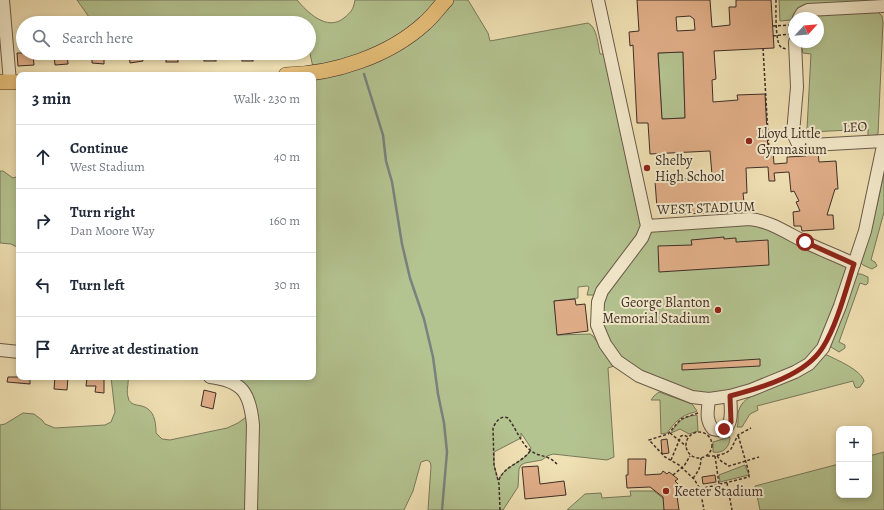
<!DOCTYPE html>
<meta charset="utf-8">
<style>
:root{--surface:#fff;--page:#f6f6f7;--text:#1f2937;--muted:#747a83;--line:#e0e1e3}
body{margin:0;font-family:Alegreya,serif;background:var(--page);color:var(--text)}
.controls{position:absolute;right:12px;bottom:12px;display:grid;overflow:hidden;border-radius:8px;box-shadow:0 2px 6px #0003}
.controls button{width:36px;height:36px;display:grid;place-items:center;padding:0;border:0;border-bottom:1px solid var(--line);background:var(--surface);color:var(--text);font:20px sans-serif}
.compass{position:absolute;left:788px;top:12px;width:36px;height:36px;border-radius:50%;background:var(--surface);box-shadow:0 2px 6px #0003;rotate:64deg}
.stop{position:absolute;width:12px;height:12px;margin:-9px;border:3px solid #8f2418;border-radius:50%;background:#fff}
.stop.end{background:#8f2418;border-color:#fff;box-shadow:0 1px 4px #0008}
.list{margin:0;padding:0;list-style:none}
h2{display:flex;justify-content:space-between;align-items:center;height:52px;margin:0;padding:0 16px;font-size:17px}
h2 small{font-size:13px;font-weight:400;color:var(--muted)}
.list li{display:grid;grid-template-columns:26px 1fr auto;gap:12px;align-items:center;box-sizing:border-box;height:64px;padding:0 16px;border-top:1px solid var(--line)}
.list b{display:block;font-size:15px;white-space:nowrap}
.list p{margin:0;font-size:13px;white-space:nowrap;color:var(--muted)}
.list em{font-size:13px;font-style:normal;color:var(--muted)}
.icon{flex:none;width:22px;height:22px;fill:none;stroke:currentColor;stroke-width:2;stroke-linecap:round;stroke-linejoin:round}
.map{position:relative;flex:none;width:884px;height:510px;overflow:hidden}
.search{position:absolute;background:var(--surface);box-shadow:0 2px 6px #0003;left:16px;top:16px;width:300px;height:44px;display:flex;align-items:center;gap:10px;box-sizing:border-box;padding:0 14px;border-radius:22px;color:var(--muted);font-size:15px}
.panel{position:absolute;background:var(--surface);box-shadow:0 2px 6px #0003;left:16px;top:72px;width:300px;height:308px;border-radius:8px}
.map>svg:first-child{display:block}
.green{fill:#b4c491;stroke:#79795c;fill-rule:evenodd}
.lines{fill:none;stroke-linecap:round;stroke-linejoin:round}
.stream{stroke:#79827f;stroke-width:2.5}
.building{fill:#e1af89;stroke:#3e2e27;fill-rule:evenodd}
.minor-casing{stroke:#6a5b4a;stroke-width:14}
.major-casing{stroke:#3e2e27;stroke-width:16}
.path{stroke:#3e2e27;stroke-width:1.5;stroke-dasharray:3 2;stroke-linecap:butt}
.minor{stroke:#f5ecce;stroke-width:12}
.major{stroke:#e8c07a;stroke-width:15}
.route{stroke:#8f2418;stroke-width:5}
.poi-dot{fill:#8f2418;stroke:#f5ecce;stroke-width:1.5}
.labels{text-anchor:middle;dominant-baseline:central;stroke-width:4;stroke-linejoin:round;paint-order:stroke}
.street-label{font-size:14px;fill:#3e2e27;stroke:#f5ecce}
.poi-label{font-size:14px;fill:#3e2e27;stroke:#f5ecce;text-anchor:start}
</style>
<div class="map">
<svg width="884" height="510" viewBox="0 0 884 510">
<rect width="100%" height="100%" fill="#f0e1b4"/>
<filter id="stains"><feTurbulence type="fractalNoise" baseFrequency=".005" numOctaves="4"/><feColorMatrix values="0 0 0 0 .2 0 0 0 0 .09 0 0 0 0 .02 0 0 0 .5 -.17"/></filter>
<radialGradient id="worn" r=".72"><stop offset=".6" stop-color="#630" stop-opacity="0"/><stop offset="1" stop-color="#630" stop-opacity=".3"/></radialGradient>
<!-- green -->
<g class="green">
<path d="M77 0H297C307 12 327 32 344 18 352 11 353 10 355 0H468L488 33 490 41 588 23C597 27 598 45 600 54H604L641 228 640 233 595 295H587L589 287 587 286 578 287V298L554 301 558 335 590 334 593 336 614 366 608 368 614 457 607 460 553 454 547 456 542 460 525 463 521 465 519 469 518 487 503 510H428L431 466 430 462 427 460 421 462 413 491 404 510H0V425L5 424 23 413 34 414 42 420 45 424 55 428 105 425 111 422 115 412 111 377H128C129 383 126 391 128 397 130 408 141 403 148 409 155 414 156 425 156 433L162 439 170 440 227 428 238 423 253 412 235 382 240 377H313V121L315 118V114L313 112V82L316 81 309 49V23H226C218 18 210 17 202 23H98L89 17ZM521 433 531 448C529 459 511 464 504 472 501 474 500 478 498 480L494 465V452L521 438Z"/>
<path d="M779 0H879L795 13 791 20 780 21Z"/>
<path d="M878 12 882 16 883 22 878 134 874 136H868V129L811 132 809 140 802 141 798 134 801 131 807 129 811 54 803 53 800 42H818V18H805L808 16Z"/>
<path d="M683 52 685 118 662 119 658 53Z"/>
<path d="M0 171H3L13 178 19 176V248L11 244 0 243Z"/>
<path d="M884 173V212L871 260 875 262 877 266 872 269 863 265 860 262 877 205Z"/>
<path d="M750 219 854 264 840 306 809 364 709 399 617 361 597 313 598 302 647 226Z"/>
<path d="M857 274H861L868 277V283L866 285 860 283 839 342 845 345V348L839 352 831 347 830 345Z"/>
<path d="M824 355H827C837 360 861 370 864 381L860 387 857 388 855 387 853 381 757 406 758 410 750 414 742 427H737C740 418 735 414 742 404 750 392 785 384 798 377 809 372 816 364 824 355Z"/>
<path d="M659 392 692 404 697 411 695 412C681 415 675 422 667 433L661 434 660 400H651L654 396Z"/>
<path d="M697 415 698 431 689 434 680 429 671 433C677 422 684 416 697 415Z"/>
<path d="M730 437C730 447 723 454 713 452V442Z"/>
<path d="M884 452V510H760L755 486 839 464V495H869V456Z"/>
<path d="M745 465 749 475 720 482 719 475Z"/>
<path d="M630 491H654L665 500 666 510H567L585 494 601 493 602 498 631 496Z"/>
</g>
<g class="lines">
<!-- stream -->
<path class="stream" d="M364 74 383 135 386 161 392 182 402 244 410 278 424 319 433 357 438 394 444 423 447 452 442 510"/>
</g>
<!-- building -->
<g class="building">
<path d="M637 0H710L712 27 730 25 729 7H736V0H771L774 48 714 51 716 79 712 80 713 102 738 100 737 95 765 94 768 151H773L774 164 787 163V157L806 156 805 152H818L819 162 836 161 838 189H835L827 215H833L834 229 802 231 801 226H794L793 212 800 211 796 202 799 201 794 191 791 192 789 172 774 173 775 181H769L768 167 746 168 747 193H743L745 212 681 214 680 207 657 208 655 181 694 178V176L712 175 710 151 650 154 648 123H637L633 45 630 46 629 32 639 31ZM690 16 694 19 695 30 677 31 676 17ZM683 52 685 118 662 119 658 53Z"/>
<path d="M17 53H33L34 65 18 66Z"/>
<path d="M54 53H67L68 64 55 65Z"/>
<path d="M92 53H104V64L92 63Z"/>
<path d="M129 53H141L143 61 130 63Z"/>
<rect x="166" y="53" width="12" height="9"/>
<rect x="204" y="53" width="12" height="8"/>
<rect x="242" y="53" width="11" height="8"/>
<path d="M724 237V239L736 238V242L768 240 769 265 659 272 658 246 692 245 691 240Z"/>
<path d="M575 299 576 305 585 304 588 331 557 335 554 301Z"/>
<path d="M760 359V366L682 370V364Z"/>
<path d="M8 377H30V384L7 382Z"/>
<path d="M55 377H68L67 390 54 389Z"/>
<path d="M87 378 104 379V393L95 392 96 386H86Z"/>
<path d="M204 390 216 393 213 409 201 406Z"/>
<path d="M667 439 669 453 662 454 661 440Z"/>
<path d="M628 459H646L645 475 661 474 663 471 667 474 669 472 678 479 675 481 679 485 676 489 679 510H664L663 497 650 487 627 488 626 475H628Z"/>
<path d="M538 466 540 484 564 481 566 495 525 499 522 467Z"/>
<path d="M715 475 716 482 703 484 702 477Z"/>
</g>
<g class="lines">
<!-- minor casing -->
<g class="minor-casing">
<g id="minor">
<path d="M3 0 10 82"/>
<path d="M598 0 647 226 642 238 602 291 598 302 597 325 605 344 617 361 639 376 692 397 709 399 730 396 751 390 795 372 809 364 823 348 840 306 865 231 884 141"/>
<path d="M799 18 802 13 808 10 884 6"/>
<path d="M795 42 797 87 793 133 797 142 801 144 811 145 884 141"/>
<path d="M647 226 750 219C770 221 787 233 805 242 821 250 838 256 854 264"/>
<path d="M0 350 19 352"/>
<path d="M210 377C243 381 250 393 253 425L251 510"/>
<path d="M709 399C708 410 705 420 713 429 735 436 731 409 730 396"/>
</g>
</g>
<!-- major casing -->
<g class="major-casing">
<g id="major">
<path d="M286 75C334 74 389 56 425 23 433 16 439 7 446 0"/>
<path d="M0 82H19"/>
</g>
</g>
<!-- path -->
<g class="path">
<path d="M776 0C776 9 775 39 780 46 782 48 783 48 786 49"/>
<path d="M773 26 793 25"/>
<path d="M773 36 789 34"/>
<path d="M763 48 769 151"/>
<path d="M716 202 717 212"/>
<path d="M698 413 681 419 668 434 649 440 665 457 679 465 694 479 700 489 704 510"/>
<circle cx="699" cy="445" r="13"/>
<path d="M670 433 686 446"/>
<path d="M707 456H715L726 453 731 449 738 435 751 428"/>
<path d="M715 456 719 484"/>
<path d="M717 456 721 461 729 466 759 457"/>
<path d="M671 460 681 436 684 435 688 437"/>
<path d="M673 475 684 466 690 456"/>
<path d="M693 478C698 472 701 467 701 458"/>
<path d="M499 480C504 466 522 463 530 451"/>
<path d="M727 483 732 510"/>
<path d="M700 489 749 477V473L738 435"/>
<path d="M500 510 499 484 494 465 493 428C496 421 501 415 508 418 516 428 520 442 530 450 539 458 546 453 557 464"/>
</g>
<!-- minor -->
<use href="#minor" class="minor"/>
<!-- major -->
<use href="#major" class="major"/>
</g>
<g class="lines">
<!-- route -->
<path class="route" d="M724 429 731 422 730 396C761 388 806 375 823 347 837 325 846 289 854 264L805 242"/>
</g>
<!-- markers -->
<g class="poi-dot">
<circle cx="749" cy="141" r="4"/>
<circle cx="647" cy="168" r="4"/>
<circle cx="718" cy="310" r="4"/>
<circle cx="666" cy="491" r="4"/>
</g>
<g class="labels">
<!-- street labels -->
<g class="street-label">
<text transform="translate(855 127) rotate(-3)">LEO</text>
<text transform="translate(706 208) rotate(-2)">WEST STADIUM</text>
</g>
<!-- poi labels -->
<g class="poi-label">
<text x="757" y="133">Lloyd Little<tspan x="757" dy="16">Gymnasium</tspan></text>
<text x="655" y="160">Shelby<tspan x="655" dy="16">High School</tspan></text>
<text x="710" y="302" text-anchor="end">George Blanton<tspan x="710" dy="16">Memorial Stadium</tspan></text>
<text x="674" y="491">Keeter Stadium</text>
</g>
</g>
<rect width="100%" height="100%" filter="url(#stains)"/>
<rect width="100%" height="100%" fill="url(#worn)"/>
</svg>
<div class="controls">
<button>+</button>
<button>−</button>
</div>
<svg class="compass" viewBox="-18 -18 36 36"><path d="M0-13l5 13h-10z" fill="#e53935"/><path d="M0 13l5-13h-10z" fill="#747a83"/></svg>
<div class="stop" style="left:805px;top:242px"></div>
<div class="stop end" style="left:724px;top:429px"></div>
<div class="search"><svg class="icon" aria-label="search" viewBox="0 0 24 24"><circle cx="10" cy="10" r="6"/><path d="M15 15l6 6"/></svg>Search here</div>
<section class="panel">
<h2>3 min<small>Walk · 230 m</small></h2>
<ul class="list">
<li><svg class="icon" aria-label="ahead" viewBox="0 0 24 24"><path d="M12 20V5M6 11l6-6 6 6"/></svg><div><b>Continue</b><p>West Stadium</p></div><em>40 m</em></li>
<li><svg class="icon" aria-label="right" viewBox="0 0 24 24"><path d="M7 20v-9h11M14 6l5 5-5 5"/></svg><div><b>Turn right</b><p>Dan Moore Way</p></div><em>160 m</em></li>
<li><svg class="icon" aria-label="left" viewBox="0 0 24 24"><path d="M17 20v-9H6M10 6l-5 5 5 5"/></svg><div><b>Turn left</b></div><em>30 m</em></li>
<li><svg class="icon" aria-label="arrive" viewBox="0 0 24 24"><path d="M6 21V4h12l-3 4 3 4H6"/></svg><div><b>Arrive at destination</b></div></li>
</ul>
</section>
</div>
